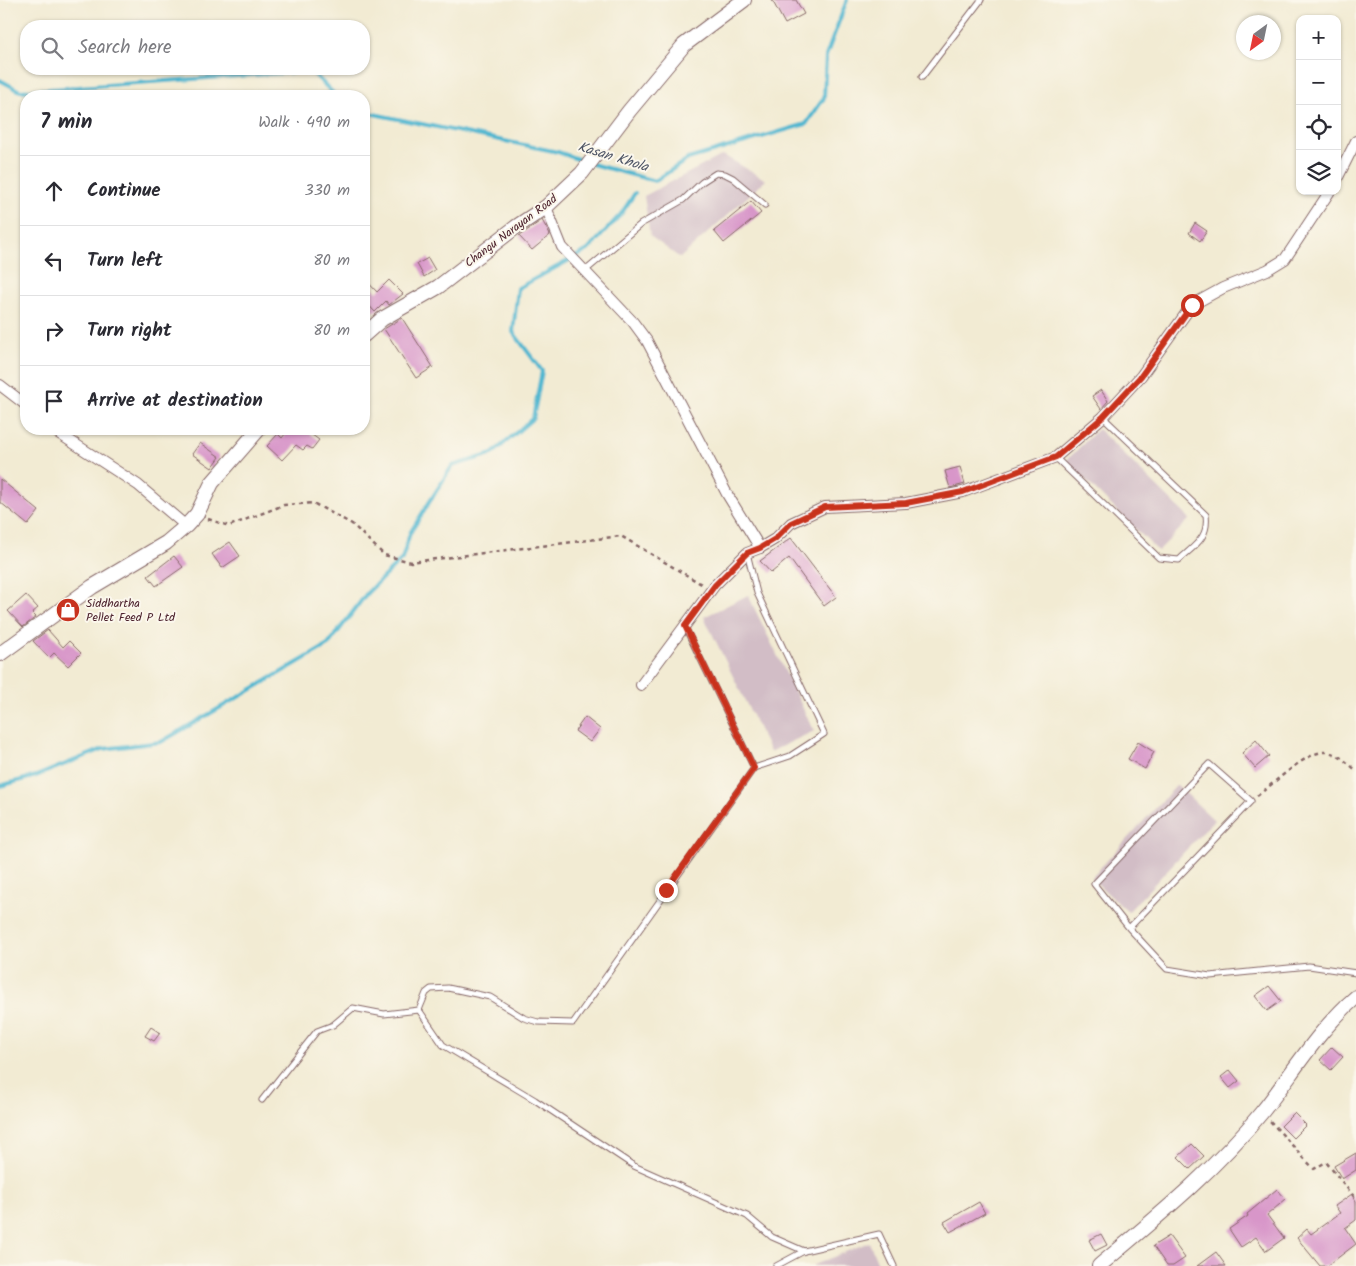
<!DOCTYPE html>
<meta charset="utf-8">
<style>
:root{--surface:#fff;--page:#f2f2f3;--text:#2b2b33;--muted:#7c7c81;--line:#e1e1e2}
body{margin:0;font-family:Kalam,sans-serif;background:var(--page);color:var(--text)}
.controls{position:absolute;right:15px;top:15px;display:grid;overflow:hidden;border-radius:10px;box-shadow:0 1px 4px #0004}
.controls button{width:45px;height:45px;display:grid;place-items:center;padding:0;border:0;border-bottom:1px solid var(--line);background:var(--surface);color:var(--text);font:25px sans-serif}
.compass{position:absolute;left:1236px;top:15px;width:45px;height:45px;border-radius:50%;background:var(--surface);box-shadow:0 1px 4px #0004;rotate:213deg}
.stop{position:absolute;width:15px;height:15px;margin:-11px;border:4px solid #c8321e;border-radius:50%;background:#fff}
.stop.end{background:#c8321e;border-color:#fff;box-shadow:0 1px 5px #0008}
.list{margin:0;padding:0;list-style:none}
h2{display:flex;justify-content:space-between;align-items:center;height:65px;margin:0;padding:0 20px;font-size:21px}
h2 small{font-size:16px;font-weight:400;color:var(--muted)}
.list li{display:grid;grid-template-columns:32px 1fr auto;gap:15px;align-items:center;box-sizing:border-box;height:70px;padding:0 20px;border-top:1px solid var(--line)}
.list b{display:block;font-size:19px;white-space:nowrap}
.list em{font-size:16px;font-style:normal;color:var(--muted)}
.icon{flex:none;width:28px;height:28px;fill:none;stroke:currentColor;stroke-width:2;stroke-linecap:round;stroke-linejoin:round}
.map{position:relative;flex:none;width:1356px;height:1266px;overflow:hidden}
.search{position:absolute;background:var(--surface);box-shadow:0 1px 4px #0004;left:20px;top:20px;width:350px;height:55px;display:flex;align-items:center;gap:12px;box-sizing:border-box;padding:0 18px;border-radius:20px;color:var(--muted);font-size:19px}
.panel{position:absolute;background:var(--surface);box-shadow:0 1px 4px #0004;left:20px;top:90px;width:350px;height:345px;border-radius:20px}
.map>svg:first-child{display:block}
.industrial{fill:#d2bdc6}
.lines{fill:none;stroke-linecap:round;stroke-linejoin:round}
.stream{stroke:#52b7d0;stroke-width:4}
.building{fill:#d896c9}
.lane-casing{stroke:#856666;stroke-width:7}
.street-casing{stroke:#856666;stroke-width:12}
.secondary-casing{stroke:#856666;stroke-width:16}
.path{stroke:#856666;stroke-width:2.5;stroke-dasharray:4 4;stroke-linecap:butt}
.lane{stroke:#fff;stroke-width:5}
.street{stroke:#fff;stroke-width:10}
.secondary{stroke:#fff;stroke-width:14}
.route{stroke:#c8321e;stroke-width:6}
.labels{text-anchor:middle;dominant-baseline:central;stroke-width:4;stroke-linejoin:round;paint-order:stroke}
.street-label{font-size:12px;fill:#4a1f2b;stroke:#fbf7ec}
.poi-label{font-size:12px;fill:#4a1f2b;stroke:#fbf7ec;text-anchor:start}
.water-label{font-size:14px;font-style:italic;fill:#4d5465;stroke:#fbf7ec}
</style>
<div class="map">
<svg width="1356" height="1266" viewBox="0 0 1356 1266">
<rect width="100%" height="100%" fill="#fbf7ec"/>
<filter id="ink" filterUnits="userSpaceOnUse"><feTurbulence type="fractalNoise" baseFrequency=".02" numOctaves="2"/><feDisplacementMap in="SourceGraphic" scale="10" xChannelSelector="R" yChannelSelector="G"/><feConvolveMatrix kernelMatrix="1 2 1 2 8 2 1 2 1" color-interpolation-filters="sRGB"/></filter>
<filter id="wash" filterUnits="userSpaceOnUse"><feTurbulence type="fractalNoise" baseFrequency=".0096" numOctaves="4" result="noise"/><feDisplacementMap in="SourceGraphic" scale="20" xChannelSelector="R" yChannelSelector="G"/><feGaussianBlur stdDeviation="1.12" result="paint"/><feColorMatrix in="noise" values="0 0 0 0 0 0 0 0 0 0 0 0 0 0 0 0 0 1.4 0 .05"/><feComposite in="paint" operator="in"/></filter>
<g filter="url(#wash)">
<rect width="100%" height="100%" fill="#f2ebd3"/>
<!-- industrial -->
<g class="industrial">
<path d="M723 155 766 180 680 258 650 236 644 196Z"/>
<path d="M1098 429 1190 519 1158 551 1066 461Z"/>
<path d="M748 595 814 731 770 752 704 617Z"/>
<path d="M1177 785 1214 820 1128 912 1091 878Z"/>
<path d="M869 1242 879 1266H812Z"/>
</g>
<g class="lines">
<!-- stream -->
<g class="stream">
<path d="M0 80 20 91 311 71 336 96"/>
<path d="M364 112 558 152 586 162"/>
<path d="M592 164 655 181 688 159 806 124 824 98 826 56 847 0"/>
<path d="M0 786 36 776 103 749 161 742 328 645 367 593 402 559 410 533 452 466 492 454 533 418 542 371 513 332 518 288 588 250 621 214 635 193"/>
</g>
</g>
<g id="blocks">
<!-- building -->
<g class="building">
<path d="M772 0H796L804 14 785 24Z"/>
<path d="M751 201 761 213 724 243 714 231Z"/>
<path d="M542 220 550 235 532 250 519 236Z"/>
<path d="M1195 223 1207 231 1200 241 1189 233Z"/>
<path d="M428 258 435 270 424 277 417 264Z"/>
<path d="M364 278 377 292 389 280 403 294 389 305 386 301 375 312 364 300Z"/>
<path d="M402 318 433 367 416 378 384 329Z"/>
<path d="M1101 390 1108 401 1101 409 1092 396Z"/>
<path d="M289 429H304L319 440 312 449 307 446 303 450 296 445 282 460 267 446 278 434 282 438Z"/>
<path d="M200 443 220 457 212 468 192 454Z"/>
<path d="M960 467 965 484 950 488 945 471Z"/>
<path d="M0 479 39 511 28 525 0 502Z"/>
<path d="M791 538 836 597 824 606 789 558 771 573 760 561Z"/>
<path d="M230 542 240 556 222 568 212 554Z"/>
<path d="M174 556 183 567 156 586 148 576Z"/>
<path d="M26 595 38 608 32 613 36 617 23 627 8 611Z"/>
<path d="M48 630 63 647 69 641 81 653 68 666 54 653 49 658 33 641Z"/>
<path d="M585 717 600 729 590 742 575 731Z"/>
<path d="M1256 740 1269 756 1255 768 1242 753Z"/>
<path d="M1138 742 1154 752 1145 769 1128 759Z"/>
<path d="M1269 986 1281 1001 1267 1011 1255 996Z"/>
<path d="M151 1027 160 1033 154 1041 145 1036Z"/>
<path d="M1332 1047 1343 1057 1331 1070 1320 1060Z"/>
<path d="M1230 1070 1239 1081 1230 1088 1221 1077Z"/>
<path d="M1294 1113 1306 1125 1293 1138 1281 1126Z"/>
<path d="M1192 1144 1204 1156 1190 1169 1178 1157Z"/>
<path d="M1356 1153V1170L1342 1179 1334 1166Z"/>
<path d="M1277 1189 1286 1199 1267 1215 1284 1238 1266 1251 1256 1237 1241 1247 1229 1229 1248 1216 1247 1214Z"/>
<path d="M1352 1194 1356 1201V1220L1345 1228 1356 1244 1327 1266H1320L1297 1238 1307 1229 1311 1234 1340 1213 1335 1206Z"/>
<path d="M979 1202 985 1213 950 1232 944 1222Z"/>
<path d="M1101 1234 1107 1245 1095 1251 1089 1240Z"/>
<path d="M1169 1236 1185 1258 1173 1266H1167L1153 1246Z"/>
<path d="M1216 1252 1226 1266H1197Z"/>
</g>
</g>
</g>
<g filter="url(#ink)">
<use href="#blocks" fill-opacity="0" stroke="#856666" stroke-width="1"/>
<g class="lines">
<!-- lane casing -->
<g class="lane-casing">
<g id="lane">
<path d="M922 77 981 0"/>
<path d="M585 271 641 224 683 200 702 182 716 173 725 174 733 178 765 205"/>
<path d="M1056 458 1159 558 1179 560C1195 545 1209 538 1206 515L1103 417"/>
<path d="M685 627 754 768 790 756 824 734 757 593 747 553"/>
<path d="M1129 928 1251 801 1209 764 1094 884 1129 928 1167 969 1210 976 1309 966 1356 973"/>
<path d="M419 1010 443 1045 535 1100 634 1166 747 1216 772 1237 804 1251"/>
<path d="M262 1100 317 1031 333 1025 353 1008 384 1014 419 1010 426 993 431 989 448 988 490 997 524 1018 538 1022 573 1023 754 768"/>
<path d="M776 1266 804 1251 879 1234 894 1266"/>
</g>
</g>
<!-- street casing -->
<g class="street-casing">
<g id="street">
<path d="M1337 179 1356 141"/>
<path d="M546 207 562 247 633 322 647 341 727 494 760 548"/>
<path d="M0 385 26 405"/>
<path d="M52 429 138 485 186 526"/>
<path d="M641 685 715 585 747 553 760 548 775 539 791 523 825 507 906 503 963 492 1056 457 1103 417 1141 376 1192 305 1223 288 1267 270 1285 259 1330 191"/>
</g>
</g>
<!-- secondary casing -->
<g class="secondary-casing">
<g id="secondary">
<path d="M364 335 382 319 438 287 516 227 546 207 582 173 629 111 684 45 744 0"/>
<path d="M0 654 92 587 166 543 186 526 197 514 212 483 259 429"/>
<path d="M1099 1266C1156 1218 1215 1170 1262 1112 1293 1073 1318 1030 1356 997"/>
</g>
</g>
<!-- path -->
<g class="path">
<path d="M208 519 229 526 284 505 313 503 352 524 384 555 411 562 621 536 703 585"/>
<path d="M1257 796C1272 785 1308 750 1326 752 1338 753 1347 763 1356 770"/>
<path d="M1270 1121 1314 1169 1326 1162 1356 1199"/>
</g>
<!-- lane -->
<use href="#lane" class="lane"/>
<!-- street -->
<use href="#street" class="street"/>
<!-- secondary -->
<use href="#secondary" class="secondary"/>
</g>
</g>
<g class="lines" filter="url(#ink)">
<!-- route -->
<path class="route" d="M666 890 754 768 685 626 715 585 747 553 760 548 775 539 791 523 825 507 906 503 963 492 1056 457 1103 417 1141 376 1192 305"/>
</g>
<!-- icons -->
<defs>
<g id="shop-disc" transform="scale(1.25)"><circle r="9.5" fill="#c8321e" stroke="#fbf7ec"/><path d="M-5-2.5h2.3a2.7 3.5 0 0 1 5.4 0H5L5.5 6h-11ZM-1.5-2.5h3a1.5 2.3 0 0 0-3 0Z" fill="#fff"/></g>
</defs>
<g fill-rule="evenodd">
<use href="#shop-disc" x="68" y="610"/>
</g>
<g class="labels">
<!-- street labels -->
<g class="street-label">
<text transform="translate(511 231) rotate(-37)">Changu Narayan Road</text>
</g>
<!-- poi labels -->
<g class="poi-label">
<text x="86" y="603">Siddhartha<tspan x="86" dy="14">Pellet Feed P Ltd</tspan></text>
</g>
<!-- water labels -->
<g class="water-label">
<text transform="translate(613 157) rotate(17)">Kasan Khola</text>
</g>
</g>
</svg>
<div class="controls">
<button>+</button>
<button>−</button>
<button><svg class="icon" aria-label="locate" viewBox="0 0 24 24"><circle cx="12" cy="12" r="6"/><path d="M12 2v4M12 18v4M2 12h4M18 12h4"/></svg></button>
<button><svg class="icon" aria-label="layers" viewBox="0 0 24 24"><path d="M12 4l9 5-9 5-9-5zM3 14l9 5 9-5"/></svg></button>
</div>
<svg class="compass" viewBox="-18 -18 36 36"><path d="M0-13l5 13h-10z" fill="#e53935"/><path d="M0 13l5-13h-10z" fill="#7c7c81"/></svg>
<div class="stop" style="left:1192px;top:305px"></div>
<div class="stop end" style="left:666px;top:890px"></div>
<div class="search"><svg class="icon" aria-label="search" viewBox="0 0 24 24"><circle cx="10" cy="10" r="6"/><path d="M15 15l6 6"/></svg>Search here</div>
<section class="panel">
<h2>7 min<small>Walk · 490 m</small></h2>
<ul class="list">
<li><svg class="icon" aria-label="ahead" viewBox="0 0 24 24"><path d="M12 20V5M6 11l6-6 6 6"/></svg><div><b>Continue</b></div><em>330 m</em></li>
<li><svg class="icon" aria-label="left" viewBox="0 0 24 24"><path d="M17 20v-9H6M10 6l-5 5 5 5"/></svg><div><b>Turn left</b></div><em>80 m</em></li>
<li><svg class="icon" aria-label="right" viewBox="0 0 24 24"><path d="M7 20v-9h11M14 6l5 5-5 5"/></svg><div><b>Turn right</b></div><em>80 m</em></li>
<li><svg class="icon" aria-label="arrive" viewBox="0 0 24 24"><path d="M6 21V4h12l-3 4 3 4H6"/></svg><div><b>Arrive at destination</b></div></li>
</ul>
</section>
</div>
